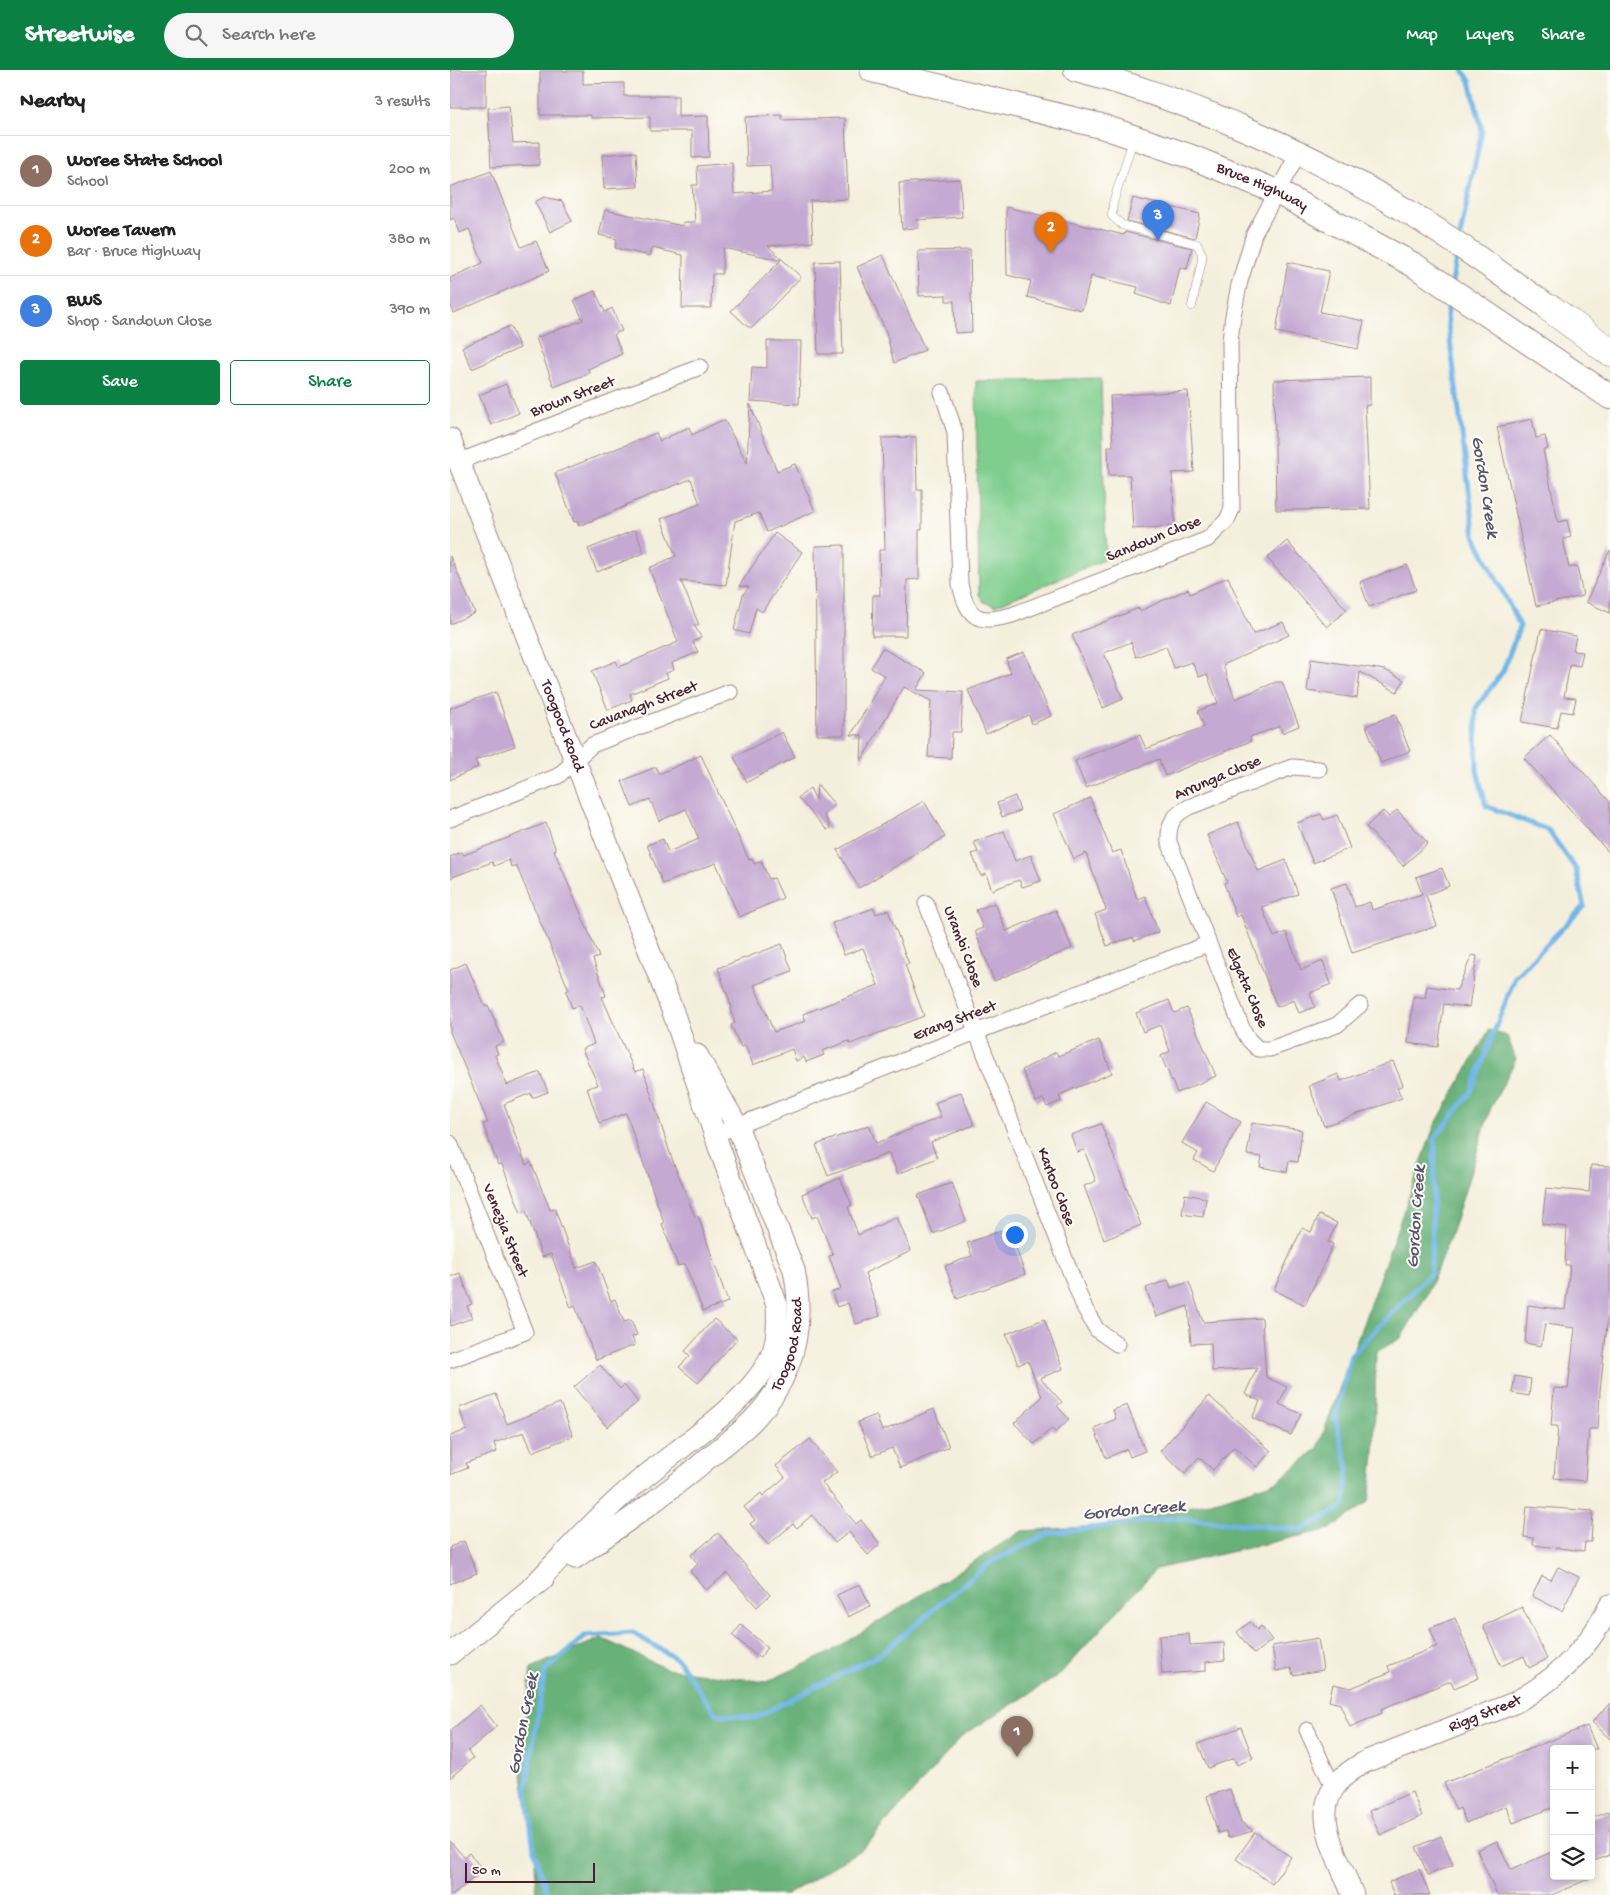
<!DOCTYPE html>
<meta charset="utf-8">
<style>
:root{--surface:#fff;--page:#f6f6f6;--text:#222;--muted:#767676;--line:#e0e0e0;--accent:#0b8043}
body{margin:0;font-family:"Gochi Hand",sans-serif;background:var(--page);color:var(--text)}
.controls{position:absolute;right:15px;bottom:15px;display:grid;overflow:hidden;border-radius:5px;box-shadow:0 2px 8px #0003}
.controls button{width:45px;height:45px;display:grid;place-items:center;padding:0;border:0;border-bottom:1px solid var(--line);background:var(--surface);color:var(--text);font:25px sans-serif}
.scale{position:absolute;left:15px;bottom:12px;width:130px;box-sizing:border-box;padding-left:5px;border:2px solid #4a1f2b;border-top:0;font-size:14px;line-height:18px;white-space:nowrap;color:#4a1f2b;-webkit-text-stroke:4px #fdfcf7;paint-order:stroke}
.you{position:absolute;left:564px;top:1164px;width:18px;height:18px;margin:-12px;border:4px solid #fff;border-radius:50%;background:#1a73e8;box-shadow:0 0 0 8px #1a73e833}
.badge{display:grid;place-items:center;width:32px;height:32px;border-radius:50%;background:var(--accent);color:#fff;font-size:16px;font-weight:700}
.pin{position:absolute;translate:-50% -41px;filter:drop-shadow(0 1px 2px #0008)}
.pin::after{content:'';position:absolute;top:26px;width:18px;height:15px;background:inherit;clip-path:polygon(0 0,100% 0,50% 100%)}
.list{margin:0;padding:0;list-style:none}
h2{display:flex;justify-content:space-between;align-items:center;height:65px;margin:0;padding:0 20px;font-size:21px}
h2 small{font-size:16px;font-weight:400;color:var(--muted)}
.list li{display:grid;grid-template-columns:32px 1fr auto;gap:15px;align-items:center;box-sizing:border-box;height:70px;padding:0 20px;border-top:1px solid var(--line)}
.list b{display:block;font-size:19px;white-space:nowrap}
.list p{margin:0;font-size:16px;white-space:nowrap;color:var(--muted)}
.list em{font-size:16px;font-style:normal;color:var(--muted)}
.actions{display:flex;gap:10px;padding:15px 20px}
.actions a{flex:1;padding:11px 0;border:1px solid var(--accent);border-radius:5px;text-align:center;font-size:18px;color:var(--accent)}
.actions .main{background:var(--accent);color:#fff}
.icon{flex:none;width:28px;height:28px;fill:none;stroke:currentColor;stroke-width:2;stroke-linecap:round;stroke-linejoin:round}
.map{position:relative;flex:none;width:1160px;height:1825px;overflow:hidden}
header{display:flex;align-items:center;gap:30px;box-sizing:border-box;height:70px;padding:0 25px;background:var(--accent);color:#fff}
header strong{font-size:24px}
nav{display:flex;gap:28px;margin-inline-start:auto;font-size:18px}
.search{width:350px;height:45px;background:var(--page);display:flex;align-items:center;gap:12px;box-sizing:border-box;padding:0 18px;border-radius:28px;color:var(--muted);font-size:19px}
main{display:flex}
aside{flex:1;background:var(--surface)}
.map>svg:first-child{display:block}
.green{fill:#7fce8e;stroke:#64765c}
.forest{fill:#67b179;stroke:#586852}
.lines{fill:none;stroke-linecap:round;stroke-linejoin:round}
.stream{stroke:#70b6e7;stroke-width:5}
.building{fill:#c4aad3}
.lane-casing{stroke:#9f8784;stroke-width:9}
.street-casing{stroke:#9f8784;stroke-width:17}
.secondary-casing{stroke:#9f8784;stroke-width:23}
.primary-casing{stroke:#9f8784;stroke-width:26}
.highway-casing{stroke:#9f8784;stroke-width:29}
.lane{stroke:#fff;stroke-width:8}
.street{stroke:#fff;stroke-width:15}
.secondary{stroke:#fff;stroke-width:21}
.primary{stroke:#fff;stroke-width:24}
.highway{stroke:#fff;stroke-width:28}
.labels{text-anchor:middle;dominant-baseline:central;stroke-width:4;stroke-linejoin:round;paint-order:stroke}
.street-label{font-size:16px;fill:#4a1f2b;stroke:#fdfcf7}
.water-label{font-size:18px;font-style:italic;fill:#57546d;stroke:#fdfcf7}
</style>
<header>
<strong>Streetwise</strong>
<div class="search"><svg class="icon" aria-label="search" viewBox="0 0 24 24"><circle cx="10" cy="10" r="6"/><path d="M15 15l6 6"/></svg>Search here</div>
<nav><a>Map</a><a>Layers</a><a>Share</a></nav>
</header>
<main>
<aside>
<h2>Nearby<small>3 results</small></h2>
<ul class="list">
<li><span class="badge" style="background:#8d6e63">1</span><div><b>Woree State School</b><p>School</p></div><em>200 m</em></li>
<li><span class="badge" style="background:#e8710a">2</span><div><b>Woree Tavern</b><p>Bar · Bruce Highway</p></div><em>380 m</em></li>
<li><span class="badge" style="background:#3f7fe0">3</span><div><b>BWS</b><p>Shop · Sandown Close</p></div><em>390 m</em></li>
</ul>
<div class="actions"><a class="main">Save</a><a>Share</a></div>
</aside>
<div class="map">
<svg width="1160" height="1825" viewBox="0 0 1160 1825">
<rect width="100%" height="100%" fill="#fdfcf7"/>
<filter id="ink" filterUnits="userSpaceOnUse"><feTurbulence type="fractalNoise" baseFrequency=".02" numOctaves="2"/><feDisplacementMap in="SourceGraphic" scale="10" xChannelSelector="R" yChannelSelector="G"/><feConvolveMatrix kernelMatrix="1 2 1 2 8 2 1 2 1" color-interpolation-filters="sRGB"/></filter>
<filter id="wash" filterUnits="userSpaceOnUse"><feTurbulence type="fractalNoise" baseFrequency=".0096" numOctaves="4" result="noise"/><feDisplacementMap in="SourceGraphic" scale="20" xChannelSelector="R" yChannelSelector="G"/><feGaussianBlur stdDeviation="1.12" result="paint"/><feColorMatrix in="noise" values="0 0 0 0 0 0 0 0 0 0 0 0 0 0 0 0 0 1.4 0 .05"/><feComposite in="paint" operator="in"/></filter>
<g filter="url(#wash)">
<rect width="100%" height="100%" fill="#f4efdc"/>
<!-- green -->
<path class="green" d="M651 308 656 489 545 536 534 532 529 525 526 311Z"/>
<!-- forest -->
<path class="forest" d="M1039 960 1057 966 1066 989 1040 1040 1001 1165 976 1226 951 1268 926 1282 924 1385 919 1432 880 1459 706 1499 608 1606 513 1665 415 1777 337 1825H87L84 1780 70 1693 81 1598 151 1568 217 1599 316 1612 377 1584 572 1461 664 1455 772 1429 828 1411 868 1378 984 1057Z"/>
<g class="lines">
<!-- stream -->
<g class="stream">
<path d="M1010 166 1032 60 1020 11 1013 0"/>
<path d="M1002 213 1007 182"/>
<path d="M98 1825 84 1780 76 1718 95 1601 135 1566 183 1563 228 1590 266 1644 304 1648 429 1585 538 1494 599 1463 726 1448 851 1460 895 1436 898 1398 885 1348 901 1285 981 1203 985 1068 1021 1022 1065 907 1134 836 1126 799 1098 760 1036 736 1027 700 1026 638 1053 601 1070 556 1025 467 997 246 1000 226"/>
</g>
</g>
<g id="blocks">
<!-- building -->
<g class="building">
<rect x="0" y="0" width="36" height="37"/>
<path d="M90 1H133V14L174 13V26H228V47L258 46 259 87 242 88V61H200V47L141 48V45H90Z"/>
<path d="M59 36 63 73 89 72V95L41 97 38 38Z"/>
<path d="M332 45V50L395 48 398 129 360 131 363 172 318 176 351 207 303 257H298L281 241 331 190 273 178 272 204H262L261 238H232L233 185 202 178 200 186 165 178 167 169 149 165 155 140 233 156V152H245L242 115H248L247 96 282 93 284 124 322 121 320 95 297 96 295 47Z"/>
<path d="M186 82 188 117 154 119 152 85Z"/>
<path d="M41 101 71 177 86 171 99 201 4 243 0 233V208L33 193 19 159 10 163 4 148 0 150V117Z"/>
<path d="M510 109 512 147 467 150 468 158 452 159 449 113Z"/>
<path d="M94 127 112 131 122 151 100 162 85 132Z"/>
<path d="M683 128 750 144 745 168 677 151Z"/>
<path d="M556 137 674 165 675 162 742 178 737 199 730 197 721 236 686 224 688 217 641 206 632 240 577 227 581 211 557 205Z"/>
<path d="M520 180 522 262 505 263 504 231H496V225L469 226 468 181Z"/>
<path d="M433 185 475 280 444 293 436 262 407 197Z"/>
<path d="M390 191 393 284H368L365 192Z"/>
<path d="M838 192 879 201 870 242 914 251 908 279 826 262Z"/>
<path d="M145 221 155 242 162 238 172 261 164 264 172 284 138 299 139 303 104 317 86 268 133 250 124 230Z"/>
<path d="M60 256 70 278 22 299 12 277Z"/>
<path d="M317 271H351L349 334 300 331 302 297 317 298Z"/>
<path d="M920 307V335L915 336 920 439 826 440 824 310Z"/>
<path d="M56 314 69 343 41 355 29 325Z"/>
<path d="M738 321 744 402 722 403 725 456 683 459 680 405H659L658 376H663L660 326Z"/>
<path d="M300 334 327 401 345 394 365 441 317 462 309 443 285 451 276 515 231 511 249 555H244L251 567 243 572 248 582 222 593 224 600 216 603 218 608 180 624 182 630 158 640 142 601 166 591 169 597 228 572 199 498 226 486 211 449 250 434 241 409 175 435 176 436 129 456 127 451 124 452 105 403 206 363 210 371 239 357 242 365 270 351H275L297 393Z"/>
<path d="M1082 349 1086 368 1095 366 1098 379 1093 380 1108 452 1117 450 1121 467 1113 469 1119 498 1127 496 1133 526 1086 536 1047 357Z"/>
<path d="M466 367 467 420 472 419V460H469V509L457 510 456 566H422L423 525H430L429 480H435L432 368Z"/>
<path d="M185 460 194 483 147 502 138 479Z"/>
<path d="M325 463 352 482 312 542 306 538 299 564 284 560 293 525 299 517 289 516Z"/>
<path d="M837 471 897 540 877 557 817 488Z"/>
<path d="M394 475V665H367L365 476Z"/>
<path d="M1160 480V543L1136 532Z"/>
<path d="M0 486 25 543 0 554Z"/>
<path d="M957 495 966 520 919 537 910 512Z"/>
<path d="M778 507 803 564 833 552 839 565 773 595 785 629 826 612H832L849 656 832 663 830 656 800 667 801 671 715 706 709 689 636 718 625 691 690 665 696 679 754 657 748 641 768 633 757 604 749 607 742 592 724 598 716 576 686 587 681 572 654 583 673 629 653 638 622 565 689 538 690 541 738 519 740 524Z"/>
<path d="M1091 559 1126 566 1123 581 1133 582 1130 596 1120 594 1114 627 1126 628 1123 643 1111 641 1107 658 1072 652Z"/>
<path d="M432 578 476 603 466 620 513 622 511 662H502L501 688 478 687 481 631 454 617 411 691 412 665H401L435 606 421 598Z"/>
<path d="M574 582 601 646 582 654 579 645 536 664 518 620 561 603 556 589Z"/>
<path d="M861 589 935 600 954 610 947 622 910 602 907 628 857 621Z"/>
<path d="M46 622 65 676 25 690 28 697 0 710V638Z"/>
<path d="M945 644 960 681 931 693 916 656Z"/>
<path d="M332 662 345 687 297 712 284 687Z"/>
<path d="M1100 665 1160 732V784L1074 688Z"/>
<path d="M251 685 299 790 302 789 304 794 311 791 319 809 324 808 333 828 289 847 266 793 213 814 197 775 213 769 218 782 249 769 236 739 209 751 200 729 182 737 172 711 206 697 209 704Z"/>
<path d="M367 714 385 735 374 744 380 758 377 760 348 728 360 718 366 730Z"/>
<path d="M565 726 570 741 552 747 547 733Z"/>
<path d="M640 728 662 783 671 780 687 829 695 826 708 862 684 871 683 867 657 876 645 844 656 840 636 783 624 789 604 744Z"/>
<path d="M474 731 495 767 409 818 387 780Z"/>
<path d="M947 740 978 773 953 796 916 757 933 741 939 747Z"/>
<path d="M871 744 874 750 887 745 900 778 863 793 847 753Z"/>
<path d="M788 752 808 801 836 790 848 824 812 837 824 867 836 862 851 900 873 891 881 914 860 923 865 937 849 943 844 930 827 937 791 845 786 847 774 813 777 812 757 765Z"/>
<path d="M96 753 106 780H104L149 887 143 889 156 926 152 927 185 1002 193 999 221 1086 245 1147 248 1146 278 1232 253 1241 235 1194 228 1196 212 1154 214 1153 176 1043 149 1053 137 1018 148 1015 132 979 144 974 130 935 122 938 116 921 119 920 66 795 61 797 59 790 44 796 42 792 0 808V787L12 782 14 785Z"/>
<path d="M554 761 565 791 581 785 591 811 572 817 569 810 542 820 536 804 531 806 522 784 528 782 524 772Z"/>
<path d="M992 798 999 816 976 825 987 856 902 883 881 818 897 813 905 837 920 832 922 840 972 824 966 807Z"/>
<path d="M545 833 556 861 606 840 622 878 544 911 525 861 533 858 526 840Z"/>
<path d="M424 838 426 844 438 840 459 894 455 895 474 946 400 974 399 971 372 981 374 985 356 992 354 987 346 991 342 979 303 995 295 975 291 977 281 955 285 953 280 939 282 938 268 898 332 874 342 901 304 915 324 962 356 951 353 944 428 915 413 878 394 885 382 853Z"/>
<path d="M1022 885 1027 886 1019 937 994 934 988 977 958 973 964 926 975 928 977 916 1007 920Z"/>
<path d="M16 893 35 937 38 935 54 972 45 976 48 984 45 985 57 1015 90 1002 98 1022 82 1028 81 1023 54 1034 76 1095 81 1092 100 1140 105 1139 126 1198 146 1191 161 1231 165 1229 174 1252 181 1250 187 1265 182 1267 185 1275 146 1290 125 1236 121 1238 101 1184 92 1187 76 1141 71 1143 52 1094 48 1095 33 1054 38 1053 0 962V900Z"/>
<path d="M719 930 724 943 737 938 766 1006 727 1023 711 986 720 981 710 955 693 962 686 943Z"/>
<path d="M649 970 662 1003 609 1025 611 1031 597 1037 593 1029 586 1032 572 1000 606 982 608 986Z"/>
<path d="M943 991 953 1015 947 1018 952 1028 874 1056 859 1016 888 1004 891 1011Z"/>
<path d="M511 1022 524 1055 481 1072 487 1088 448 1104 439 1083 378 1106 366 1075 419 1055 426 1073 491 1047 485 1033Z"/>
<path d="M756 1032 791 1052 763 1101 744 1090 748 1083 732 1073Z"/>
<path d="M802 1053 852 1060 848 1092 839 1091 837 1102 810 1097 812 1087 797 1085Z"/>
<path d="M651 1054 691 1155 654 1170 634 1116 646 1111 634 1080 627 1082 621 1065Z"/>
<path d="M1141 1095 1160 1096V1227L1150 1321 1148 1359H1139L1135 1411 1104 1408 1108 1356H1101L1104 1318 1118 1319 1125 1258 1095 1254 1091 1276 1075 1273 1078 1235 1115 1240 1120 1195H1115L1117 1157 1092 1154 1096 1118 1139 1122Z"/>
<path d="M390 1108 402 1135 398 1137 408 1165 447 1147 461 1181 415 1203 430 1246 406 1254 398 1233 387 1237 382 1222 391 1219 379 1186 383 1185 367 1146 362 1148 352 1124Z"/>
<path d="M502 1113 516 1151 483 1164 468 1125Z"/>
<path d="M735 1124 756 1128 753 1147 732 1144Z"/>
<path d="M869 1145 887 1153 878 1172 883 1174 855 1235 824 1220 852 1158 861 1162Z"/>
<path d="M559 1158 575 1204 507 1229 495 1196 522 1186 517 1173Z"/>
<path d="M10 1203 22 1234 17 1236 22 1248 0 1256V1207Z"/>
<path d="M718 1210 721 1218 739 1212 753 1252 812 1248 816 1307 837 1317 829 1334 851 1344 841 1365 802 1348 810 1331 795 1324 807 1298 762 1301 761 1273 741 1274 738 1236 706 1247 696 1218Z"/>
<path d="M264 1249 287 1269 248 1313 229 1297 240 1286 235 1281Z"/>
<path d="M594 1249 613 1299 590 1308 612 1332 607 1336 619 1349 605 1362 602 1358 584 1374 564 1353 592 1327 578 1291 568 1295 556 1264Z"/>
<path d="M150 1295 170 1319 174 1315 188 1332 157 1357 124 1317Z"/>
<path d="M1065 1306 1081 1309 1079 1326 1062 1323Z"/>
<path d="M46 1324 57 1354 110 1333 123 1366 82 1382 74 1362 44 1373 47 1382 16 1393 18 1398 0 1405V1366L17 1360 9 1338Z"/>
<path d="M759 1326 821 1381 807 1397 784 1377 763 1400 749 1387 735 1403 710 1381Z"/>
<path d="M677 1335 695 1381 680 1387 677 1379 656 1388 644 1358 666 1349 663 1340Z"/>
<path d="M484 1339 499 1377 450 1398 442 1378 422 1386 408 1352 426 1345 432 1361Z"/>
<path d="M360 1369 387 1402 372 1413 406 1454 411 1450 430 1474 418 1485 399 1462 385 1473 362 1445 347 1458 343 1454 318 1475 300 1454 305 1450 294 1437 311 1423 313 1426 335 1407 326 1396Z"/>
<path d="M1077 1436 1143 1441 1141 1472H1135L1134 1481 1083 1475 1084 1468 1074 1467Z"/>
<path d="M268 1463 320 1525 307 1537 277 1503 256 1520 240 1501 248 1494 241 1485Z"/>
<path d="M14 1471 27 1503 0 1514V1477Z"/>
<path d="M1108 1497 1129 1507 1112 1541 1082 1526 1092 1506 1101 1510Z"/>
<path d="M410 1514 420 1536 398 1547 387 1525Z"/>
<path d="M1072 1537 1097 1589 1079 1598 1074 1586 1051 1596 1033 1556Z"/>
<path d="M1005 1548 1029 1608 1004 1618 1001 1611 931 1639 932 1643 900 1657 890 1634 879 1631 883 1614 901 1618 940 1602 938 1596 987 1576 980 1558Z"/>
<path d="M800 1552 807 1560 811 1556 822 1570 804 1584 787 1562Z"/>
<path d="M291 1555 318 1578 309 1588 282 1565Z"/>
<path d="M739 1564 740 1575 774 1573 775 1590 756 1592V1601L712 1604 709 1566Z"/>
<path d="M868 1568 873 1600 843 1605 841 1598 826 1601 822 1576Z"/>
<path d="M1160 1633V1669L1142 1652Z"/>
<path d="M30 1635 47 1656 18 1681 23 1688 0 1708V1661Z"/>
<path d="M1137 1656 1147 1679H1104V1737L1063 1753 1056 1736 1016 1753 1010 1738 1006 1740 994 1713Z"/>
<path d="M791 1657 803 1688 787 1695 784 1688 758 1698 748 1674Z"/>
<path d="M780 1719 791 1752 803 1761 778 1768 776 1761 768 1763 757 1726Z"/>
<path d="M962 1722 972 1746 930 1765 919 1741Z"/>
<path d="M1160 1741V1785L1141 1792V1748Z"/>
<path d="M805 1762 841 1787 822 1814 786 1789Z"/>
<path d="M991 1766 1003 1795 978 1805 966 1777Z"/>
<path d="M0 1771 14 1787 19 1783 33 1800 3 1825H0Z"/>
<path d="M1047 1771 1061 1800 1104 1781V1806H1145L1102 1825H1047L1027 1780Z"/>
<path d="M969 1799 980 1825H944L939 1812Z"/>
</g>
</g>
</g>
<g filter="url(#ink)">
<use href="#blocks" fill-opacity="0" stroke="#9f8784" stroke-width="1"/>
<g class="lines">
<!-- lane casing -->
<g class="lane-casing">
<path id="lane" d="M683 70 663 133 662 146 672 155 747 174 752 184V190L742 236"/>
</g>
<!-- street casing -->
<g class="street-casing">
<g id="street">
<path d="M492 322 505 362 510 514C518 550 528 554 562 545L758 469 777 450 782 439 780 271 783 246 789 215 804 164 848 84"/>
<path d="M8 392 250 297"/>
<path d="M869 699 842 697 739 737C723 745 718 754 719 772L792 958 799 970 808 979H820L887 955 910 935"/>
<path d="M0 749 108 706 142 675 280 622"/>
<path d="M476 833 634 1237 647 1260 667 1274"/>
<path d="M264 1065 526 962 758 874"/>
<path d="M0 1073 75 1262 0 1290"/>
<path d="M857 1660 883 1717"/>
</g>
</g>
<!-- secondary casing -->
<g class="secondary-casing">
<g id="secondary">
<path id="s1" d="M0 369 223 942 269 1077 327 1235C328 1256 328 1276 317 1294 290 1341 223 1381 182 1417 146 1447 115 1484 82 1517"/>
<path id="s2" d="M125 1488C169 1457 209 1429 250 1395 268 1379 289 1365 305 1348 344 1306 355 1255 344 1200L287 1056 247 985"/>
<path d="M0 1584 93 1509"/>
<path id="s3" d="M903 1825C881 1770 849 1726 917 1691L1064 1633C1106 1610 1139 1579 1160 1535"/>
</g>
</g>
<!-- primary casing -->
<g class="primary-casing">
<g id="primary">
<path id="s4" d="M422 0 651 56 739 86 827 122 964 195 1160 327"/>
<path d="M626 0C737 29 864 84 963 145 1010 174 1055 207 1101 239"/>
</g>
</g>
<!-- highway casing -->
<g class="highway-casing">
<path id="highway" d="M1101 239 1160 282"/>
</g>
<!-- lane -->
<use href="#lane" class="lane"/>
<!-- street -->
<use href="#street" class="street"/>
<!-- secondary -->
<use href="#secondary" class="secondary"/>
<!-- primary -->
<use href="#primary" class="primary"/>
<!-- highway -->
<use href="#highway" class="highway"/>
</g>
</g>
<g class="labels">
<!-- street labels -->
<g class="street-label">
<text stroke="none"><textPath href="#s4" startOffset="408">Bruce Highway</textPath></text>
<text transform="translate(123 328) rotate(-21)">Brown Street</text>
<text transform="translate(704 470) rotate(-22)">Sandown Close</text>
<text transform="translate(194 637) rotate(-21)">Cavanagh Street</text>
<text stroke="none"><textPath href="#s1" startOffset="308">Toogood Road</textPath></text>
<text transform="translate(768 709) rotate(-23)">Arrunga Close</text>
<text transform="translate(512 877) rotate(69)">Urambi Close</text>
<text transform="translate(796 918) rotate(67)">Elgata Close</text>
<text transform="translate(505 952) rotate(-21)">Erang Street</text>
<text transform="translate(605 1117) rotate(69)">Karloo Close</text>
<text transform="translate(54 1161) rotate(68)">Venezia Street</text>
<text stroke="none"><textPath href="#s2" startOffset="311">Toogood Road</textPath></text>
<text stroke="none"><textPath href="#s3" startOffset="284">Rigg Street</textPath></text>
</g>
<!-- water labels -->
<g class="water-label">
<text transform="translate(1034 417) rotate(81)">Gordon Creek</text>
<text transform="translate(967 1147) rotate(-86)">Gordon Creek</text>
<text transform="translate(684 1441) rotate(-5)">Gordon Creek</text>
<text transform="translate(74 1654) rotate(-79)">Gordon Creek</text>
</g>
</g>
</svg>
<div class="controls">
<button>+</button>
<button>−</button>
<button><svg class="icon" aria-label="layers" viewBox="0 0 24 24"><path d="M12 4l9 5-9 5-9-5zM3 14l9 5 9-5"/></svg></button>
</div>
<div class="scale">50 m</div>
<div class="you"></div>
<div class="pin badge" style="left:567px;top:1687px;background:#8d6e63">1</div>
<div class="pin badge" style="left:601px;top:183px;background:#e8710a">2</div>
<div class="pin badge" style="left:708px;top:171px;background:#3f7fe0">3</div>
</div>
</main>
